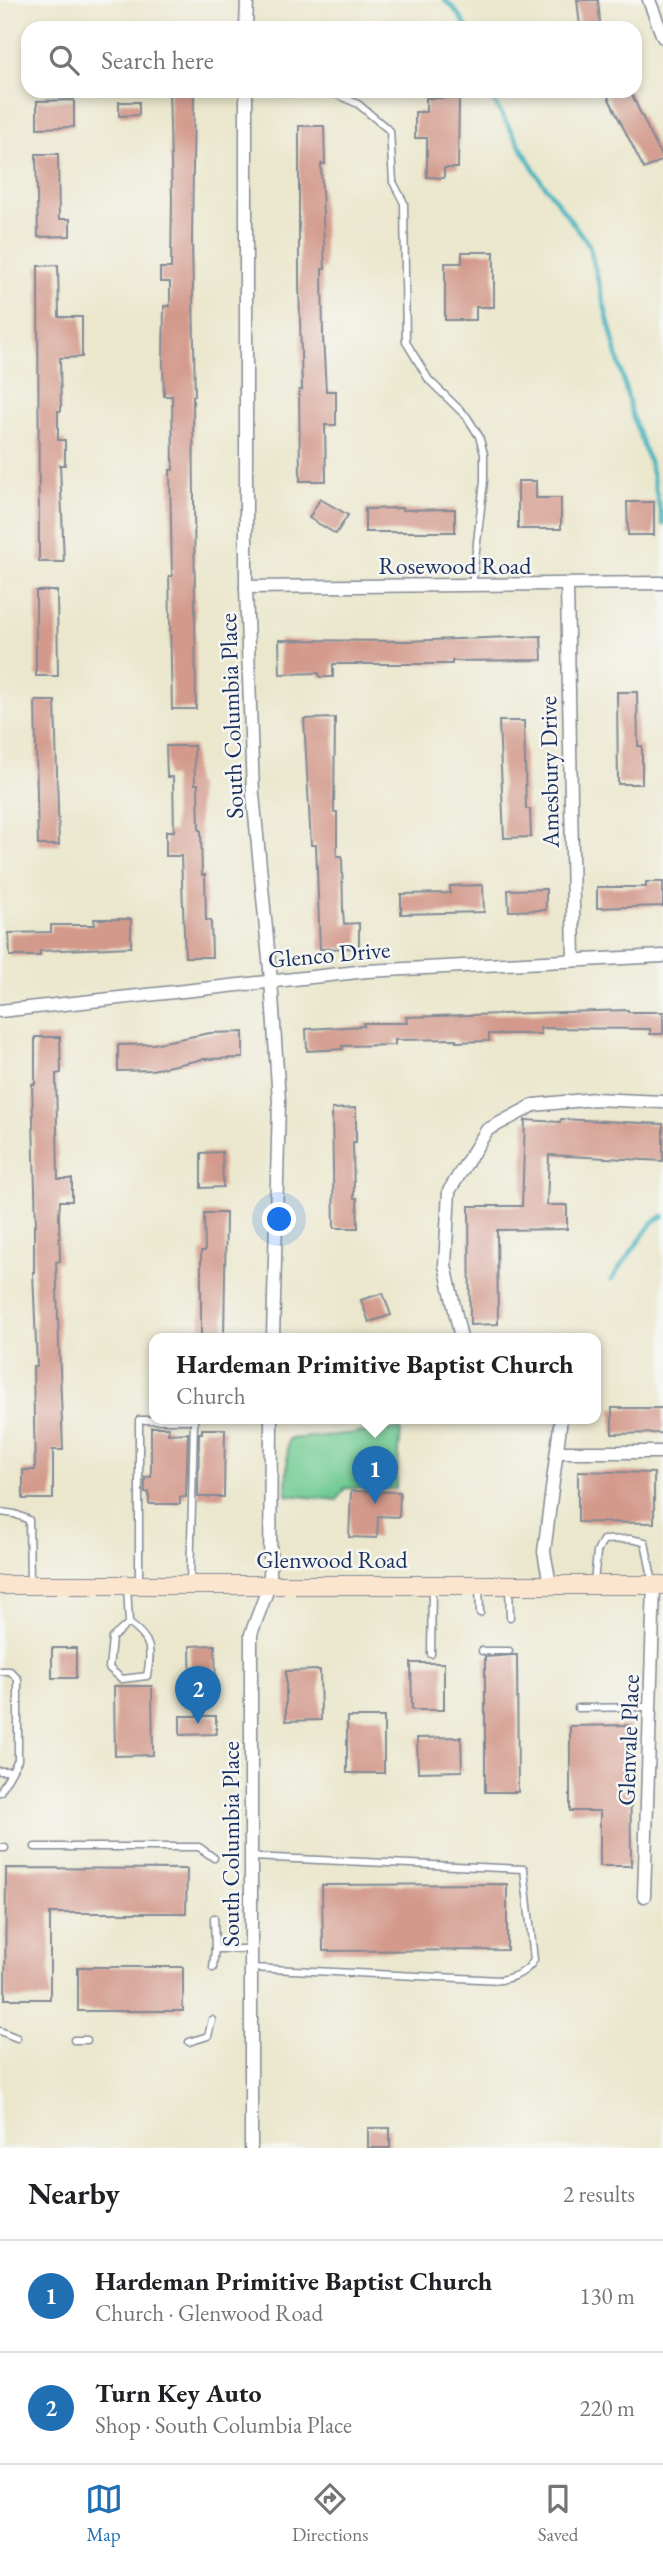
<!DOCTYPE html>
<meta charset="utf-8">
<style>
:root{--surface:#fff;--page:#f6f6f6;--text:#202124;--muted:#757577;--line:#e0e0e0;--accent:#1f6fb2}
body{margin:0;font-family:"EB Garamond",serif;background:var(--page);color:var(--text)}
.you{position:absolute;left:280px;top:1220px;width:24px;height:24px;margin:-18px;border:5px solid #fff;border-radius:50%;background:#1a73e8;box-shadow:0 0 0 10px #1a73e833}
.badge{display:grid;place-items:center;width:46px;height:46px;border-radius:50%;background:var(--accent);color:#fff;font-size:23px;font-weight:700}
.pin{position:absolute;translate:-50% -58px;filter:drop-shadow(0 2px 4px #0008)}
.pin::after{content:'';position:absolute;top:37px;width:24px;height:21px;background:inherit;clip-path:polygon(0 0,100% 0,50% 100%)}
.popup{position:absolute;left:149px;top:1333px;width:452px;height:91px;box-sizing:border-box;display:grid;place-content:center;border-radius:14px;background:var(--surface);filter:drop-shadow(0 2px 5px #0005);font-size:23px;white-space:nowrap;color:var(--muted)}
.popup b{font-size:26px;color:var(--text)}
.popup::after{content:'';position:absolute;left:50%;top:100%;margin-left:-14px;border:14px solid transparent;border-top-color:var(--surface)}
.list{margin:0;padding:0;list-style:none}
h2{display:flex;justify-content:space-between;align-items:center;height:91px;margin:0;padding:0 28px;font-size:30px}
h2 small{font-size:23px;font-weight:400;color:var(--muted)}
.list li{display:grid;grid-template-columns:46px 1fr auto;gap:21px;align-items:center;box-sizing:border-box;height:112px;padding:0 28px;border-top:2px solid var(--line)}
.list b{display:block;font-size:26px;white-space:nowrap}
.list p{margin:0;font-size:23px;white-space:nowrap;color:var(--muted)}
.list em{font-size:23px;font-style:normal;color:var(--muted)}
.icon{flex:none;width:38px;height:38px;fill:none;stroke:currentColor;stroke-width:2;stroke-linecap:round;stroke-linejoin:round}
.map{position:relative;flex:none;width:663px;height:2148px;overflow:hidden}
.search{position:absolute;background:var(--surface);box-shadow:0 4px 10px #0003;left:21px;right:21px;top:21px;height:77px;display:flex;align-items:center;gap:18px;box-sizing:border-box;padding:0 24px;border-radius:21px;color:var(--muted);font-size:26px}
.sheet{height:315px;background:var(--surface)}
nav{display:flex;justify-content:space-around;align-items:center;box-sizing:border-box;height:98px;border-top:2px solid var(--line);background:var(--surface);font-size:19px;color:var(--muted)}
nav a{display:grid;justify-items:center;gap:4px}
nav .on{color:var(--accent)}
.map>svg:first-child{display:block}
.green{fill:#70ca92;stroke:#467c78;stroke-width:2}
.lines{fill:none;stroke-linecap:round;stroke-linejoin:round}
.stream{stroke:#44b3bf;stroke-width:4.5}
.building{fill:#d3998b}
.lane-casing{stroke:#838b96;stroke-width:9}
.street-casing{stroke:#838b96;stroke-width:15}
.secondary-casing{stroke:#838b96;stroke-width:20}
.lane{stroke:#fff;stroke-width:6}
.street{stroke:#fff;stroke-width:12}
.secondary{stroke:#fce5cf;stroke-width:18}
.labels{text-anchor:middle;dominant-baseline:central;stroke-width:5;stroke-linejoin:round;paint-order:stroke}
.street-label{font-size:24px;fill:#1b2f5e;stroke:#f6f6f2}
</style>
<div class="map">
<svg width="663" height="2148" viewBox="0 0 663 2148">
<rect width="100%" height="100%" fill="#f6f6f2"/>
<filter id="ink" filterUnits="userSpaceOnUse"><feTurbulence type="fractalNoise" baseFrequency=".0143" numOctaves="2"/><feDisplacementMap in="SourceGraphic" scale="14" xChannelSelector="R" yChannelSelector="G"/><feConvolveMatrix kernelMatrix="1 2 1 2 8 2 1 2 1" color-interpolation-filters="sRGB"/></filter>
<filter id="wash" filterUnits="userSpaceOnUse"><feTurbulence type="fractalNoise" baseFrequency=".00686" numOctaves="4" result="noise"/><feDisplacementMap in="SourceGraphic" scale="28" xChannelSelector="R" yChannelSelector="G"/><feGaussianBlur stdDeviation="1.57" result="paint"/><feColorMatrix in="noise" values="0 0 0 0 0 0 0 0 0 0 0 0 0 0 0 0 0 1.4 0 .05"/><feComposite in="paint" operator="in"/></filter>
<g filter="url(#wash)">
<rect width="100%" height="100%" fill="#ebe7cd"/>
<!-- green -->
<path class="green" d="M401 1429 396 1489 345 1488 337 1500 286 1495 288 1439Z"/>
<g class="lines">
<!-- stream -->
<g class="stream">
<path d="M444 0 452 6 468 28"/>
<path d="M491 91 493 100 540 179 589 245 633 418 650 464 663 524"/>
<path d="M611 1280 652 1223 663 1216"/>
</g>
</g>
<g id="blocks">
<!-- building -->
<g class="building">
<path d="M577 0H598L600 23 580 26Z"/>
<path d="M169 91H194L192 240 195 396H193L196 709H172L169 576H172L170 470H173L172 396H164L163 361 164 306H170V282H160V268H171L172 198Z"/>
<path d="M605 91H630L663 160 644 169Z"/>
<path d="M426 98H459L458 168H444V178L427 177V138H415V112H426Z"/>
<path d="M74 100V127L37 128V101Z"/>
<path d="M119 102H139V115L119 116Z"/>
<path d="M299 126H324L325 164H321L325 269H322L323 337 326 391H336V425H325L326 481H300L299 390H302L299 284Z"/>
<path d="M36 154H58L59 219H70V236L38 237Z"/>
<path d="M462 252H494V307H476V320H445V263H462Z"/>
<path d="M58 265 59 317H82V357L60 358 61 411H58V440H65V465H60L64 562H39L38 266Z"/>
<path d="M518 481H536V498H561V529H518Z"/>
<path d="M320 499 348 515 336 534 309 518Z"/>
<path d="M627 502H654V535H628Z"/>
<path d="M402 508V510L455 509V532H365V509Z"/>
<path d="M36 591H57L58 676H36Z"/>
<path d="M541 636 542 660 452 661V664H333V677H320L319 673 280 674 279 640 405 641Z"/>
<path d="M617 692H637L638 746H642V784H618Z"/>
<path d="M35 701H55L59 845H38Z"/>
<path d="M335 718 334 812H337V856H342L343 911 344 924 359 923V948L320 949 316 845H311L304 719Z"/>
<path d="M499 721H524L526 809H530L531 837 504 838Z"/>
<path d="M166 746H194L195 784H198L199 830H201L202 875H205L206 920H211L212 957H185L181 856H166V831H174L173 777H167Z"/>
<path d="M646 882H663V906L597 908V887H646Z"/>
<path d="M483 885 484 912 401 914V894L450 893V886Z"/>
<path d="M546 889V910L509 911 508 890Z"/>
<path d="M94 919H131V947L40 951V956H10L9 933 51 932V925H95Z"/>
<path d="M628 1010V1012H663V1034H650V1029L540 1028 541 1034H489V1041L456 1042V1039L395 1040V1045L342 1046 343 1049 307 1051 306 1029 364 1026 363 1023H407L406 1017Z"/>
<path d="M243 1032V1058L204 1059 152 1070 118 1071V1045L153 1044 210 1033Z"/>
<path d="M35 1037H60L61 1073 56 1074 58 1179H72V1201H60L59 1216 60 1261 56 1262 63 1450H53V1499H23V1470H35L33 1367H37L33 1272H34V1225H36L32 1084H35Z"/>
<path d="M356 1108V1142H353L354 1198H357L358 1228H334L332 1109Z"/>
<path d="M561 1119 663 1124V1161L549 1155 547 1205H567V1229L497 1230 498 1324 470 1325 469 1206H522L525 1120 560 1122Z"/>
<path d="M222 1152 223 1187 201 1188V1153Z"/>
<path d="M204 1213H226L224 1336H201V1251H205Z"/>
<path d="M383 1293 391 1315 369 1322 361 1300Z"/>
<path d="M612 1408H663V1433L612 1434Z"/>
<path d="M151 1427H169L168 1434 188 1433 186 1497H180V1504H149V1492L145 1493V1477H151Z"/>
<path d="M202 1429H225L224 1497H198L199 1433H202Z"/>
<path d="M578 1471 654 1473V1523L578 1522Z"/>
<path d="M351 1491 400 1492 399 1517 378 1516 377 1538 349 1537Z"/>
<path d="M215 1645 216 1691H191L190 1646Z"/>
<rect x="52" y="1648" width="24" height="30"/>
<path d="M513 1655H517L518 1792H485V1657Z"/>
<path d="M411 1663H444V1710H412Z"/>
<path d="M320 1670 321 1720 286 1721V1671Z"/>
<path d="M114 1686H152L153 1755 115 1756Z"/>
<path d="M180 1716H216V1734L180 1735Z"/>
<rect x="347" y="1717" width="37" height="56"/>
<path d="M630 1725 631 1866H600V1811H570V1726Z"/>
<path d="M461 1737 462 1771 418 1772 417 1738Z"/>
<path d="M6 1868 187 1869 186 1913H50V1999H5Z"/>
<path d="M507 1884V1950L323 1951 322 1885Z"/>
<rect x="78" y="1967" width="105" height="44"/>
<rect x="368" y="2128" width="22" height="20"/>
</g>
</g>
</g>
<g filter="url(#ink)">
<use href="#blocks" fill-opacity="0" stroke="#838b96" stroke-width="2"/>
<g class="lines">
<!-- lane casing -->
<g class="lane-casing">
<g id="lane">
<path d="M329 91 358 104 390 131 393 182 404 203 406 342 429 380 467 417 479 436 484 454V481L472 586"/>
<path d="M0 1512 15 1514 29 1520 30 1583"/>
<path d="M139 1582V1420H194L190 1584"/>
<path d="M594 1583 597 1552 603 1540 630 1539 645 1542 653 1583"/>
<path d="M127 1586 129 1623"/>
<path d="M479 1586 480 1613"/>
<path d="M509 1588 510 1617"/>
<path d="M129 1623C152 1640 152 1649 147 1676L122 1679 109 1668 112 1638Z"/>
<path d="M482 1651H509"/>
<path d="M431 1654 432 1586"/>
<path d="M0 1671H10L18 1679V1760L0 1792"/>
<path d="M578 1708 650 1707"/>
<path d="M0 1771H11"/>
<path d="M35 1847H199L214 1858"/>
<path d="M0 1848H5"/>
<path d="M214 1918 215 1949H251"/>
<path d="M213 1968 215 1949"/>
<path d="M251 1968 501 1980C516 1976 526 1973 534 1960L524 1869 251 1857"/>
<path d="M0 2031 17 2038"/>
<path d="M74 2040H87"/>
<path d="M189 2042 208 2036 212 2020"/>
</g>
</g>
<!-- street casing -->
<g class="street-casing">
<g id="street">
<path d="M649 0 663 37"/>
<path d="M246 28 247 0"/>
<path d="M246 91V587L253 794 271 980 279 1101 273 1338"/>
<path d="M567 585 574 959"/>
<path d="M246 587 663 583"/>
<path d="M0 1011 367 971 663 956"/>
<path d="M461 1338 445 1265 449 1191 487 1130 534 1105 594 1099 663 1102"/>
<path d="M557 1452H663"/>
<path d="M550 1584 544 1552 561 1418"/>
<path d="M644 1896 654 1585"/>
<path d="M251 2148V1634L270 1583 271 1418"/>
</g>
</g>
<!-- secondary casing -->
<g class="secondary-casing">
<path id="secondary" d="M0 1585H663"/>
</g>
<!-- lane -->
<use href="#lane" class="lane"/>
<!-- street -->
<use href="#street" class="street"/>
<!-- secondary -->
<use href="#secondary" class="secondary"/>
</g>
</g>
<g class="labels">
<!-- street labels -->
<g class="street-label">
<text x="455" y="565">Rosewood Road</text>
<text transform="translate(231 716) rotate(-92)">South Columbia Place</text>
<text transform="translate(549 772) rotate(-91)">Amesbury Drive</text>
<text transform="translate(329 954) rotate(-5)">Glenco Drive</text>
<text x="332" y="1559">Glenwood Road</text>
<text transform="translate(628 1740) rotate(-88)">Glenvale Place</text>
<text transform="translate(230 1844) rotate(-90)">South Columbia Place</text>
</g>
</g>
</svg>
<div class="you"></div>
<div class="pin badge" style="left:375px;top:1504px">1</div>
<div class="popup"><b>Hardeman Primitive Baptist Church</b>Church</div>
<div class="pin badge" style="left:198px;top:1724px">2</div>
<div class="search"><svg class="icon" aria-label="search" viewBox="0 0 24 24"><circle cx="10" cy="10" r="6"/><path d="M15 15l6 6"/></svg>Search here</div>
</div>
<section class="sheet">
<h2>Nearby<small>2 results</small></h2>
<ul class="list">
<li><span class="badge">1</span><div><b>Hardeman Primitive Baptist Church</b><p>Church · Glenwood Road</p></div><em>130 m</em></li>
<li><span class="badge">2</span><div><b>Turn Key Auto</b><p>Shop · South Columbia Place</p></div><em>220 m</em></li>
</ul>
</section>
<nav>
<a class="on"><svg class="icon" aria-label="map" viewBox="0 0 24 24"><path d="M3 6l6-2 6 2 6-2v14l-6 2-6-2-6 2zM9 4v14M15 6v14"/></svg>Map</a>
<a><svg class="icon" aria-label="directions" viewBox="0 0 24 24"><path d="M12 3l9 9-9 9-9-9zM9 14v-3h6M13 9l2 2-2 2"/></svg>Directions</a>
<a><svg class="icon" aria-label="saved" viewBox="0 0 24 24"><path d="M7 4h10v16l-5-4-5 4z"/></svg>Saved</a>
</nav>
